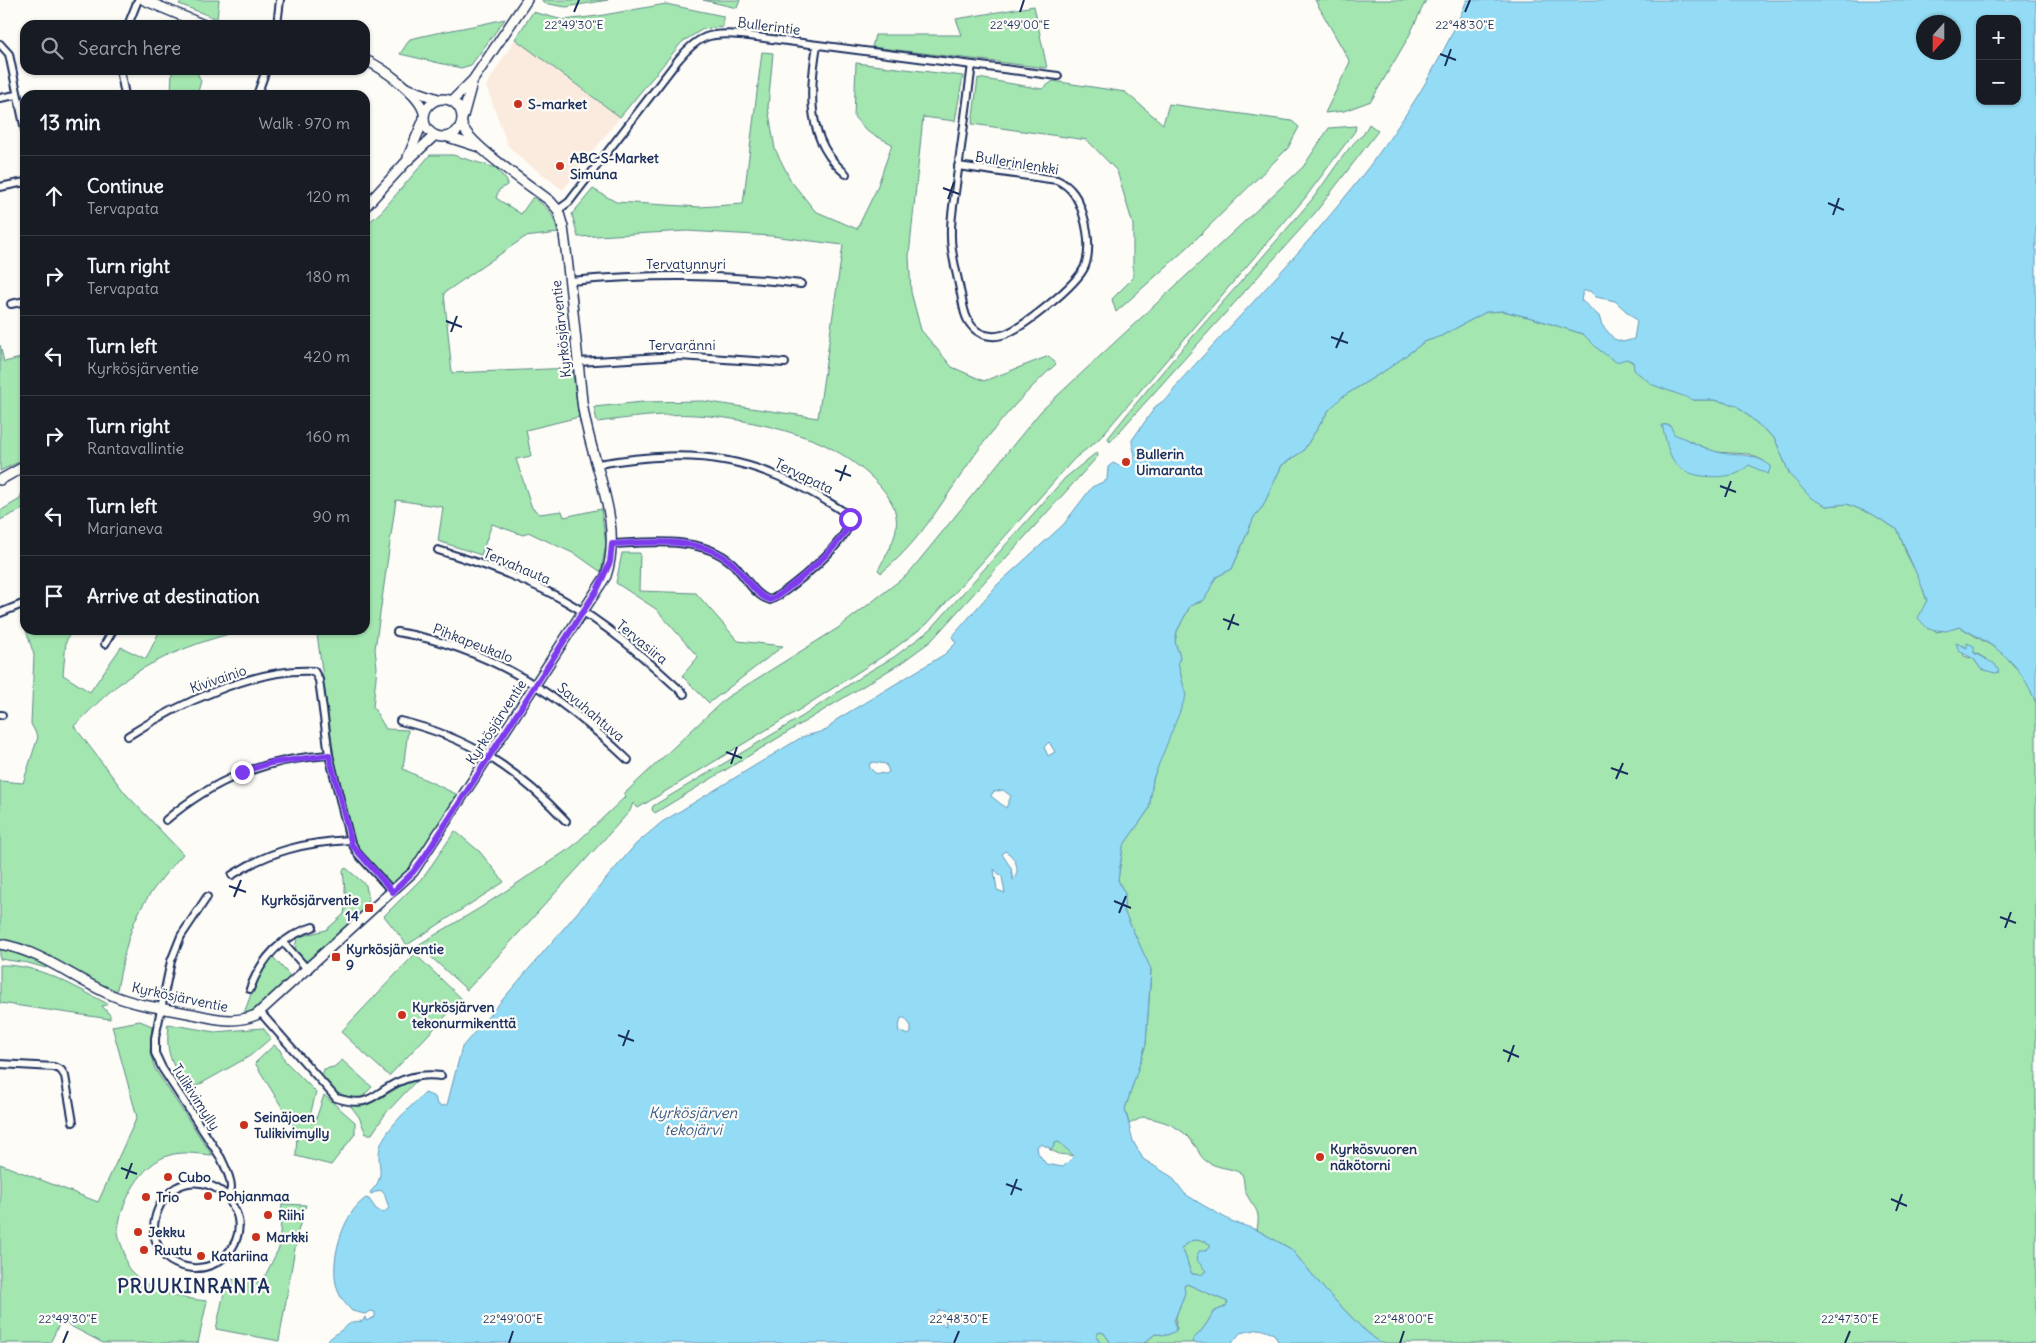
<!DOCTYPE html>
<meta charset="utf-8">
<style>
:root{--surface:#171b24;--page:#20242c;--text:#f1f3f6;--muted:#9ea1a6;--line:#363941}
body{margin:0;font-family:Delius,sans-serif;background:var(--page);color:var(--text)}
.controls{position:absolute;right:15px;top:15px;display:grid;overflow:hidden;border-radius:10px;box-shadow:0 1px 4px #0004}
.controls button{width:45px;height:45px;display:grid;place-items:center;padding:0;border:0;border-bottom:1px solid var(--line);background:var(--surface);color:var(--text);font:25px sans-serif}
.compass{position:absolute;left:1916px;top:15px;width:45px;height:45px;border-radius:50%;background:var(--surface);box-shadow:0 1px 4px #0004;rotate:201deg}
.stop{position:absolute;width:15px;height:15px;margin:-11px;border:4px solid #7c3aed;border-radius:50%;background:#fff}
.stop.end{background:#7c3aed;border-color:#fff;box-shadow:0 1px 5px #0008}
.list{margin:0;padding:0;list-style:none}
h2{display:flex;justify-content:space-between;align-items:center;height:65px;margin:0;padding:0 20px;font-size:21px}
h2 small{font-size:16px;font-weight:400;color:var(--muted)}
.list li{display:grid;grid-template-columns:32px 1fr auto;gap:15px;align-items:center;box-sizing:border-box;height:80px;padding:0 20px;border-top:1px solid var(--line)}
.list b{display:block;font-size:19px;white-space:nowrap}
.list p{margin:0;font-size:16px;white-space:nowrap;color:var(--muted)}
.list em{font-size:16px;font-style:normal;color:var(--muted)}
.icon{flex:none;width:28px;height:28px;fill:none;stroke:currentColor;stroke-width:2;stroke-linecap:round;stroke-linejoin:round}
.map{position:relative;flex:none;width:2036px;height:1343px;overflow:hidden}
.search{position:absolute;background:var(--surface);box-shadow:0 1px 4px #0004;left:20px;top:20px;width:350px;height:55px;display:flex;align-items:center;gap:12px;box-sizing:border-box;padding:0 18px;border-radius:15px;color:var(--muted);font-size:19px}
.panel{position:absolute;background:var(--surface);box-shadow:0 1px 4px #0004;left:20px;top:90px;width:350px;height:545px;border-radius:15px}
.map>svg:first-child{display:block}
.built{fill:#fbebdf}
.green{fill:#a3e6b0;stroke:#5f8a87;fill-rule:evenodd}
.water{fill:#94dcf5;stroke:#6497b9;fill-rule:evenodd}
.lines{fill:none;stroke-linecap:round;stroke-linejoin:round}
.street-casing{stroke:#1b2f5e;stroke-width:10}
.secondary-casing{stroke:#1b2f5e;stroke-width:12}
.street{stroke:#fdfcf7;stroke-width:6}
.secondary{stroke:#fdfcf7;stroke-width:9}
.route{stroke:#7c3aed;stroke-width:6}
.ticks{fill:none;stroke:#1b2f5e;stroke-width:2}
.poi-dot{fill:#c8321e;stroke:#fdfcf7;stroke-width:2}
.labels{text-anchor:middle;dominant-baseline:central;stroke-width:4.5;stroke-linejoin:round;paint-order:stroke}
.street-label{font-size:14px;fill:#1b2f5e;stroke:#fdfcf7}
.poi-label{font-size:14px;font-weight:bold;fill:#1b2f5e;stroke:#fdfcf7;text-anchor:start}
.water-label{font-size:15px;font-style:italic;fill:#395a84;stroke:#fdfcf7}
.district-label{font-size:19px;font-weight:bold;letter-spacing:1px;fill:#1b2f5e;stroke:#fdfcf7}
.ticks-label{font-size:12px;text-anchor:middle;fill:#1b2f5e;stroke:#fdfcf7;stroke-width:4.5;stroke-linejoin:round;paint-order:stroke}
</style>
<div class="map">
<svg width="2036" height="1343" viewBox="0 0 2036 1343">
<rect width="100%" height="100%" fill="#fdfcf7"/>
<filter id="ink" filterUnits="userSpaceOnUse"><feTurbulence type="fractalNoise" baseFrequency=".02" numOctaves="2"/><feDisplacementMap in="SourceGraphic" scale="10" xChannelSelector="R" yChannelSelector="G"/><feConvolveMatrix kernelMatrix="1 2 1 2 8 2 1 2 1" color-interpolation-filters="sRGB"/></filter>
<g filter="url(#ink)">
<!-- built -->
<path class="built" d="M515 39 620 117 563 190 522 159 508 146 486 86Z"/>
<!-- green -->
<g class="green">
<path d="M182 0H219L217 19 179 4Z"/>
<path d="M542 0H608L566 7 543 3Z"/>
<path d="M703 0H740L737 8Z"/>
<path d="M1315 0H1426L1408 38 1371 101 1344 111 1325 113 1350 62Z"/>
<path d="M666 4 723 16V27L703 29 682 42 620 117 515 39 533 12 563 20 598 16Z"/>
<path d="M1034 6 1047 68 872 47 875 35H962L956 19Z"/>
<path d="M505 19 471 65 461 68 400 54 410 39C441 31 473 27 505 19Z"/>
<path d="M762 52 773 53 768 107 775 149 791 181 815 211 857 229 877 188 892 144 868 132 854 117 856 63 963 76 955 121 923 117 909 256 911 292 921 330 952 367 984 381 1049 356 1056 364C1031 387 1008 411 988 437 953 482 926 538 881 573L878 570C887 553 899 536 896 516 892 484 837 447 808 438 773 426 733 417 696 415 663 413 629 418 597 422L594 407 643 402 703 401 818 418 843 245 772 236 687 231 578 237 572 214 593 189 616 202 700 207 743 204Z"/>
<path d="M172 70H196L201 81 197 95H171Z"/>
<path d="M978 78 1042 89 1053 81 1125 92 1163 124 1169 104 1292 121 1299 127 1288 148 1187 248 1116 312 1112 299 1133 278V225L1117 171 1087 140 972 124Z"/>
<path d="M1369 124 1378 131 1315 213 1110 442 1108 438C1172 357 1242 282 1309 203 1323 187 1348 144 1363 135Z"/>
<path d="M1356 126 1355 131 1305 198 1099 439 1074 459 927 624 891 651 799 710 638 808 633 803 630 811 467 990 418 945 480 908 572 847 626 796 624 794 726 698 838 628 908 574 1041 411 1303 167 1329 128Z"/>
<path d="M430 155H453L496 168 507 181V185L499 190 496 198 521 214 533 197C550 210 553 212 558 233L525 237 444 293 452 373 572 368 579 417 526 430 531 456 516 459 532 508 540 514 562 511 564 517 601 509 606 544 601 572 577 555 528 532 523 535 492 524 481 555 438 541 443 507 396 500 375 649 377 667 373 707 386 729 408 730 403 769 458 795 415 863 396 883H390L356 845 334 758 317 634 310 630H365V226L382 211Z"/>
<path d="M1503 311 1532 318 1583 334 1598 349 1627 359 1694 400H1714L1736 405 1775 439 1790 475 1826 506 1847 504 1872 514 1898 530 1906 553 1921 582 1936 632 1960 627 2002 652 2027 681 2036 703V1343H1380L1361 1327 1325 1290 1291 1249 1257 1230C1261 1208 1254 1210 1246 1193 1243 1188 1245 1180 1242 1174 1231 1167 1218 1169 1206 1161 1198 1155 1199 1149 1193 1143 1181 1126 1162 1120 1143 1117L1129 1124 1125 1109 1146 1044 1151 970 1124 911 1125 894 1118 880 1123 846 1149 809 1153 779 1163 748 1181 676 1178 663 1180 657 1175 642 1177 631 1190 606 1201 602 1216 577 1232 569 1254 517 1263 506 1282 465 1303 451 1329 410 1342 397 1389 368 1424 342 1441 336 1486 312ZM1662 425H1670L1673 434 1715 452 1749 454 1764 461 1768 474 1749 464 1667 442ZM1962 645 1986 659 1981 669 1974 659 1964 656Z"/>
<path d="M0 345 4 362 25 357V459L0 471Z"/>
<path d="M1097 452 1098 456 931 641 901 663 655 813 652 810 653 806 803 716 863 675 894 657 931 629 1065 478Z"/>
<path d="M25 481V508L0 520V511L20 499Z"/>
<path d="M622 553H640L639 591 696 593 738 641 783 646 709 703 682 676 698 657 656 609 616 583Z"/>
<path d="M26 630H71L66 642 63 675 90 692 121 647 146 659 160 630H245C205 639 154 658 122 682 104 695 89 712 74 726L125 793 183 854C167 872 150 891 139 912 126 937 122 967 116 994 79 973 42 948 0 940V781L23 783 38 737 31 724 34 655Z"/>
<path d="M455 831 480 852 504 882 407 945 384 916 424 876Z"/>
<path d="M346 868 366 885 368 899 366 909 310 961H305C295 953 293 948 298 937L326 930 344 914 346 901 343 870Z"/>
<path d="M0 949 24 955 47 966 46 968 28 963 0 959Z"/>
<path d="M415 954 462 999 389 1076 341 1032Z"/>
<path d="M272 956 291 977 265 1002 243 1016 258 975Z"/>
<path d="M0 965C38 964 73 986 106 1003L107 1005 102 1006 110 1015V1019L0 1003Z"/>
<path d="M140 1021 152 1026 150 1053 155 1069 212 1155C198 1154 183 1151 170 1155 141 1163 121 1202 118 1230 118 1237 122 1246 124 1252 125 1258 126 1266 130 1270 150 1292 179 1298 207 1301L198 1343H103L61 1321 50 1343H0V1164L98 1202 137 1117 112 1026Z"/>
<path d="M168 1024 215 1032 263 1028 271 1038 250 1056 188 1091C175 1070 164 1053 169 1028L167 1027Z"/>
<path d="M274 1045 280 1050 285 1061 316 1092 310 1116 315 1122 324 1095 355 1122V1134L331 1165 296 1156 297 1132 255 1063Z"/>
<path d="M342 1060 372 1087 359 1100 334 1092 322 1076 324 1069 334 1067Z"/>
<path d="M417 1080 386 1113 372 1134H366L359 1117 350 1105C359 1104 366 1105 374 1101 390 1094 400 1084 417 1080Z"/>
<path d="M1059 1142 1075 1156 1059 1154 1049 1149H1052L1055 1143Z"/>
<path d="M282 1204 306 1205 298 1231 279 1341 216 1329 227 1279 262 1282 279 1248Z"/>
<path d="M1193 1240 1205 1241 1211 1245 1206 1251V1271L1201 1275 1192 1274C1187 1265 1187 1256 1181 1248Z"/>
<path d="M1187 1284 1228 1302 1225 1307 1213 1312C1210 1320 1200 1334 1193 1339L1194 1343H1144L1155 1334 1167 1335 1177 1329C1171 1313 1187 1302 1184 1286Z"/>
<path d="M1099 1332 1104 1333 1111 1343H1100L1096 1336Z"/>
</g>
<!-- water -->
<g class="water">
<path d="M1467 0H2036V703C2020 662 1998 647 1960 627L1946 631 1928 629 1918 618 1927 600C1919 576 1906 554 1898 530L1872 514 1847 504 1826 506 1811 498 1790 475 1775 439 1736 405 1714 400H1694L1653 385 1634 370 1633 362 1627 359 1616 362 1598 349 1583 334 1532 318 1503 311 1486 312 1441 336 1424 342 1389 368 1342 397 1329 410 1303 451 1282 465 1263 506 1254 517 1232 569 1216 577 1205 599 1190 606 1177 631 1175 642 1180 657 1178 663 1186 696 1153 779 1149 809 1123 846 1118 880 1125 894 1124 911 1151 969 1146 1044 1125 1109 1133 1141 1143 1159 1172 1177 1185 1194 1201 1204 1231 1221 1257 1230 1291 1249 1325 1290 1361 1327 1380 1343H1279L1274 1334 1260 1329 1240 1333 1232 1343H1194L1193 1339C1200 1334 1210 1320 1213 1312L1225 1307 1228 1302 1187 1284 1184 1286 1185 1293 1174 1321 1176 1331 1167 1335 1155 1334 1144 1343H1111L1104 1333 1099 1332 1096 1336 1100 1343H324L352 1322 363 1321 365 1317 366 1321 375 1317V1312L371 1311 365 1314 352 1311C346 1305 341 1299 338 1291 328 1265 342 1213 366 1198L369 1199 376 1209 383 1213 389 1208 384 1193 380 1190 371 1194 370 1192C389 1175 374 1163 381 1144 387 1128 412 1105 425 1093L435 1097 437 1104 442 1106 447 1105 462 1047 636 844 662 822 802 737 827 730 836 720 945 654 956 643 952 637 997 585 1063 525 1092 487 1107 480 1108 467 1113 463 1124 468C1142 457 1132 454 1132 440L1156 406 1169 397 1179 382C1287 264 1405 150 1467 0ZM1980 19H2017V101H1980ZM1954 22V52H1924V22ZM1583 291H1590L1596 297 1615 301 1637 321 1634 339 1623 342 1614 339 1602 325 1599 316 1581 300ZM1049 742 1055 752 1048 756 1044 747ZM873 762 886 764 889 772 886 774 875 773 870 768 869 764ZM1003 790 1011 796 1006 808 991 796 993 792ZM1005 851C1016 857 1021 871 1013 880L1011 868 1002 854ZM994 869 1002 877 1005 893 997 890ZM901 1018H905L911 1026V1033L908 1035 898 1031ZM1059 1142 1074 1156 1063 1167 1046 1164 1038 1153 1037 1146 1041 1144 1052 1149 1055 1143ZM1193 1240 1205 1241 1211 1245 1206 1251H1199L1196 1259 1206 1271 1201 1275 1192 1274C1187 1265 1187 1256 1181 1248ZM939 1310 944 1311 946 1326 935 1321 934 1316Z"/>
<path d="M1662 425H1670L1674 434C1687 439 1700 447 1714 451 1736 458 1750 450 1771 466L1768 474 1749 465C1745 468 1741 472 1736 474 1716 479 1683 479 1672 458 1667 449 1665 435 1662 425Z"/>
<path d="M1956 643 1967 648V643L1974 646V653L1995 664 1999 672 1995 673 1981 669 1974 659 1959 651Z"/>
</g>
<g class="lines">
<!-- street casing -->
<g class="street-casing">
<g id="street">
<path d="M128 25 138 0"/>
<path d="M277 25 280 0"/>
<path d="M0 44 9 54 25 130"/>
<path d="M817 45C809 92 806 141 846 174"/>
<path d="M120 70 125 95"/>
<path d="M257 95 266 70"/>
<path d="M0 98 16 95"/>
<path d="M958 166 1057 180C1072 187 1078 198 1083 214 1088 231 1091 250 1085 266 1078 284 1021 330 1002 335 991 338 978 335 971 325 963 316 963 301 960 290 957 273 951 255 951 237 950 217 955 197 957 177 962 142 966 107 971 72L972 65"/>
<path d="M0 187 25 182"/>
<path d="M558 210 569 202 678 60C698 36 709 32 741 35L1058 76"/>
<path d="M570 281C652 274 720 274 801 284"/>
<path d="M11 304 25 301"/>
<path d="M578 362 679 356 785 363"/>
<path d="M598 464C700 447 760 456 847 514L850 519C851 539 789 592 770 600 754 596 744 574 732 563 702 536 650 542 612 544"/>
<path d="M438 550C480 563 521 577 560 598 606 623 645 658 684 694"/>
<path d="M0 613 25 603"/>
<path d="M397 632C491 648 560 695 628 760"/>
<path d="M105 644 113 630"/>
<path d="M0 715H2"/>
<path d="M400 721C469 737 518 770 566 821"/>
<path d="M128 736C176 705 256 667 314 671L319 680 329 755 350 840 358 854 393 892"/>
<path d="M166 820C214 779 265 759 329 755"/>
<path d="M232 875C269 851 306 842 350 840"/>
<path d="M207 897 181 936 171 961 155 1038V1053L162 1068 221 1158C225 1167 231 1177 231 1187 231 1190 229 1195 229 1198 231 1205 237 1211 238 1219 243 1245 219 1270 193 1268 119 1261 162 1142 229 1197"/>
<path d="M283 942 308 970"/>
<path d="M250 989C261 959 282 936 313 927"/>
<path d="M260 1012 336 1098C370 1108 369 1097 396 1083 410 1076 426 1074 441 1076"/>
<path d="M0 1064 54 1067 61 1070 65 1076 73 1122"/>
</g>
</g>
<!-- secondary casing -->
<g class="secondary-casing">
<g id="secondary">
<path d="M144 0 204 25"/>
<path d="M365 60C382 67 420 95 424 113"/>
<path d="M406 88 438 99"/>
<circle cx="443" cy="118" r="19"/>
<path d="M452 101 473 80 527 0"/>
<path d="M463 116 472 83"/>
<path d="M448 137 476 146"/>
<path d="M408 157 424 119"/>
<path d="M365 207 406 162 434 136"/>
<path d="M0 480 25 466"/>
<path d="M0 944C42 951 75 980 114 996 139 1006 167 1009 193 1014 215 1019 234 1024 256 1015L413 872 606 576C625 518 588 458 582 401 576 343 571 285 563 227L558 210 550 201C531 186 466 143 462 124"/>
</g>
</g>
<!-- street -->
<use href="#street" class="street"/>
<!-- secondary -->
<use href="#secondary" class="secondary"/>
</g>
</g>
<g class="lines" filter="url(#ink)">
<!-- route -->
<path class="route" d="M242 772 271 763 329 755 352 845 393 892 413 872 425 856 597 590 610 562 612 544C650 542 702 536 732 563 744 574 754 595 770 600 788 592 851 538 850 519"/>
</g>
<!-- ticks -->
<path class="ticks" d="M574 12 579 0M1020 12 1024 0M1465 12 1470 0M1440 54 1456 60M1445 66 1451 49M943 188 959 194M948 199 954 182M1828 203 1844 210M1833 215 1839 198M446 321 462 327M451 332 457 316M1331 337 1348 343M1336 348 1343 332M835 470 851 476M840 481 846 465M1720 486 1736 492M1725 497 1731 481M1223 619 1239 625M1228 630 1234 614M726 752 742 758M731 764 737 747M1611 768 1628 774M1616 779 1623 763M229 886 246 892M234 897 241 880M1114 901 1131 908M1119 913 1126 896M2000 917 2016 923M2005 928 2011 912M618 1035 634 1041M623 1046 629 1030M1503 1050 1519 1057M1508 1062 1514 1045M121 1168 137 1174M126 1179 132 1163M1006 1184 1022 1190M1011 1195 1017 1179M1891 1199 1907 1206M1896 1211 1902 1194M63 1343 68 1331M509 1343 513 1331M954 1343 959 1331M1400 1343 1404 1331M1845 1343 1850 1331"/>
<!-- markers -->
<g class="poi-dot">
<circle cx="518" cy="104" r="5"/>
<circle cx="560" cy="166" r="5"/>
<circle cx="1126" cy="462" r="5"/>
<rect x="364" y="903" width="10" height="10" rx="2.5"/>
<rect x="331" y="952" width="10" height="10" rx="2.5"/>
<circle cx="402" cy="1015" r="5"/>
<circle cx="244" cy="1125" r="5"/>
<circle cx="1320" cy="1157" r="5"/>
<circle cx="168" cy="1177" r="5"/>
<circle cx="208" cy="1196" r="5"/>
<circle cx="146" cy="1197" r="5"/>
<circle cx="268" cy="1215" r="5"/>
<circle cx="138" cy="1232" r="5"/>
<circle cx="256" cy="1237" r="5"/>
<circle cx="144" cy="1250" r="5"/>
<circle cx="201" cy="1256" r="5"/>
</g>
<g class="labels">
<!-- street labels -->
<g class="street-label">
<text transform="translate(769 26) rotate(7)">Bullerintie</text>
<text transform="translate(1017 163) rotate(9)">Bullerinlenkki</text>
<text x="686" y="264">Tervatynnyri</text>
<text transform="translate(561 329) rotate(-96)">Kyrkösjärventie</text>
<text x="682" y="345">Tervaränni</text>
<text transform="translate(804 476) rotate(26)">Tervapata</text>
<text transform="translate(517 566) rotate(23)">Tervahauta</text>
<text transform="translate(642 642) rotate(39)">Tervasiira</text>
<text transform="translate(473 643) rotate(21)">Pihkapeukalo</text>
<text transform="translate(218 679) rotate(-19)">Kivivainio</text>
<text transform="translate(591 712) rotate(40)">Savuhahtuva</text>
<text transform="translate(496 722) rotate(-57)">Kyrkösjärventie</text>
<text transform="translate(180 997) rotate(12)">Kyrkösjärventie</text>
<text transform="translate(196 1097) rotate(57)">Tulikivimylly</text>
</g>
<!-- poi labels -->
<g class="poi-label">
<text x="528" y="104">S-market</text>
<text x="570" y="158">ABC S-Market<tspan x="570" dy="16">Simuna</tspan></text>
<text x="1136" y="454">Bullerin<tspan x="1136" dy="16">Uimaranta</tspan></text>
<text x="359" y="900" text-anchor="end">Kyrkösjärventie<tspan x="359" dy="16">14</tspan></text>
<text x="346" y="949">Kyrkösjärventie<tspan x="346" dy="16">9</tspan></text>
<text x="412" y="1007">Kyrkösjärven<tspan x="412" dy="16">tekonurmikenttä</tspan></text>
<text x="254" y="1117">Seinäjoen<tspan x="254" dy="16">Tulikivimylly</tspan></text>
<text x="1330" y="1149">Kyrkösvuoren<tspan x="1330" dy="16">näkötorni</tspan></text>
<text x="178" y="1177">Cubo</text>
<text x="218" y="1196">Pohjanmaa</text>
<text x="156" y="1197">Trio</text>
<text x="278" y="1215">Riihi</text>
<text x="148" y="1232">Jekku</text>
<text x="266" y="1237">Markki</text>
<text x="154" y="1250">Ruutu</text>
<text x="211" y="1256">Katariina</text>
</g>
<!-- water labels -->
<g class="water-label">
<text x="693" y="1112">Kyrkösjärven<tspan x="693" dy="17">tekojärvi</tspan></text>
</g>
<!-- district labels -->
<g class="district-label">
<text x="194" y="1286">PRUUKINRANTA</text>
</g>
</g>
<g class="ticks-label">
<text x="574" y="29">22°49'30"E</text>
<text x="1020" y="29">22°49'00"E</text>
<text x="1465" y="29">22°48'30"E</text>
<text x="68" y="1323">22°49'30"E</text>
<text x="513" y="1323">22°49'00"E</text>
<text x="959" y="1323">22°48'30"E</text>
<text x="1404" y="1323">22°48'00"E</text>
<text x="1850" y="1323">22°47'30"E</text>
</g>
</svg>
<div class="controls">
<button>+</button>
<button>−</button>
</div>
<svg class="compass" viewBox="-18 -18 36 36"><path d="M0-13l5 13h-10z" fill="#e53935"/><path d="M0 13l5-13h-10z" fill="#9ea1a6"/></svg>
<div class="stop" style="left:850px;top:519px"></div>
<div class="stop end" style="left:242px;top:772px"></div>
<div class="search"><svg class="icon" aria-label="search" viewBox="0 0 24 24"><circle cx="10" cy="10" r="6"/><path d="M15 15l6 6"/></svg>Search here</div>
<section class="panel">
<h2>13 min<small>Walk · 970 m</small></h2>
<ul class="list">
<li><svg class="icon" aria-label="ahead" viewBox="0 0 24 24"><path d="M12 20V5M6 11l6-6 6 6"/></svg><div><b>Continue</b><p>Tervapata</p></div><em>120 m</em></li>
<li><svg class="icon" aria-label="right" viewBox="0 0 24 24"><path d="M7 20v-9h11M14 6l5 5-5 5"/></svg><div><b>Turn right</b><p>Tervapata</p></div><em>180 m</em></li>
<li><svg class="icon" aria-label="left" viewBox="0 0 24 24"><path d="M17 20v-9H6M10 6l-5 5 5 5"/></svg><div><b>Turn left</b><p>Kyrkösjärventie</p></div><em>420 m</em></li>
<li><svg class="icon" aria-label="right" viewBox="0 0 24 24"><path d="M7 20v-9h11M14 6l5 5-5 5"/></svg><div><b>Turn right</b><p>Rantavallintie</p></div><em>160 m</em></li>
<li><svg class="icon" aria-label="left" viewBox="0 0 24 24"><path d="M17 20v-9H6M10 6l-5 5 5 5"/></svg><div><b>Turn left</b><p>Marjaneva</p></div><em>90 m</em></li>
<li><svg class="icon" aria-label="arrive" viewBox="0 0 24 24"><path d="M6 21V4h12l-3 4 3 4H6"/></svg><div><b>Arrive at destination</b></div></li>
</ul>
</section>
</div>
